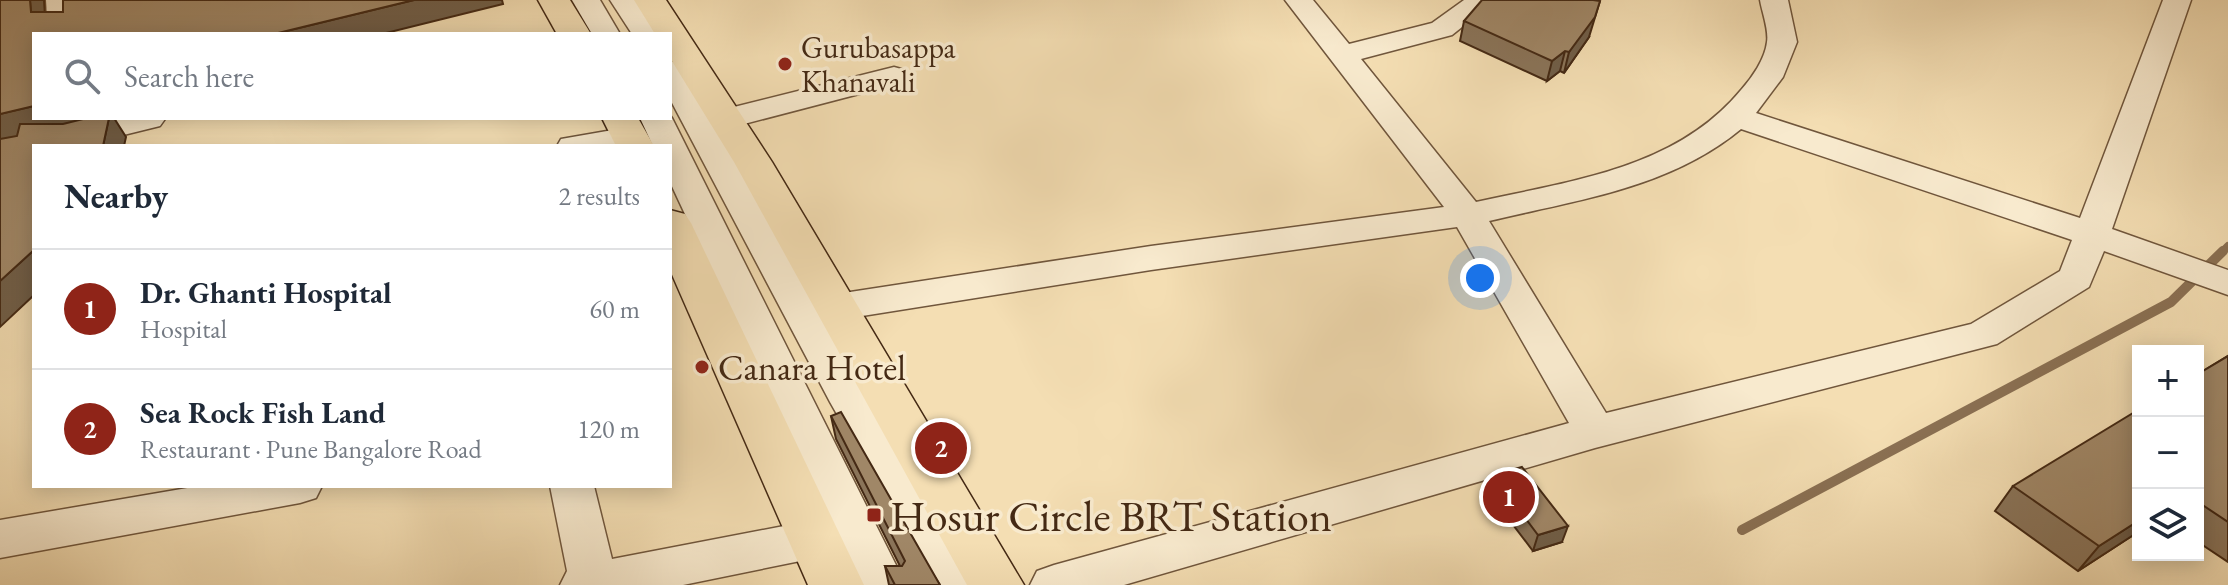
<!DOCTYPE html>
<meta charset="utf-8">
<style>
:root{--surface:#fff;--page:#f6f6f7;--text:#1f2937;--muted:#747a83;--line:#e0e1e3;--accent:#8f2418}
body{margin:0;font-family:"EB Garamond",serif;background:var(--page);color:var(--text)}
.controls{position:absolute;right:24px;bottom:24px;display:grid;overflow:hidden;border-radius:0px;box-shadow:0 4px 20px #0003}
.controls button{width:72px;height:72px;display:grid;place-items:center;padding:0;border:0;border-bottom:2px solid var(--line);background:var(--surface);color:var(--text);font:40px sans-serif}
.you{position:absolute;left:1480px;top:278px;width:28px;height:28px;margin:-20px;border:6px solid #fff;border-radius:50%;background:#1a73e8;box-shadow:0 0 0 12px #1a73e833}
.badge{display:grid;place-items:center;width:52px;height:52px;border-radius:50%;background:var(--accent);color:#fff;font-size:26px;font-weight:700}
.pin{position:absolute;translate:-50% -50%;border:4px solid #fff;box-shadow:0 2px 8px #0006}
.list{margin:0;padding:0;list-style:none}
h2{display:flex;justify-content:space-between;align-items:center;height:104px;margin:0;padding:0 32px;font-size:34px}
h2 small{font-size:26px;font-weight:400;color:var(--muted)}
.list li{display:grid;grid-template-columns:52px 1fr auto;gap:24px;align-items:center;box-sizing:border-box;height:120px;padding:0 32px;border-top:2px solid var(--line)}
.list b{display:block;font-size:30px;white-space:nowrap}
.list p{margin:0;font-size:26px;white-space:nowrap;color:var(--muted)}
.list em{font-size:26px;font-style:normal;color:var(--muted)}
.icon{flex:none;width:44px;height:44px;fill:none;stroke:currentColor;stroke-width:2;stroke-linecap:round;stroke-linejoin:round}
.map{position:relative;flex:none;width:2228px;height:585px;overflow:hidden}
.search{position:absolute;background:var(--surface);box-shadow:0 4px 20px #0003;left:32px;top:32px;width:640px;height:88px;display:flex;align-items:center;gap:20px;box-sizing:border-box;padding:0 28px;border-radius:0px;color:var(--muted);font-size:30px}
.panel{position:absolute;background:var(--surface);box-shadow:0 4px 20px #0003;left:32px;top:144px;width:640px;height:344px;border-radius:0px}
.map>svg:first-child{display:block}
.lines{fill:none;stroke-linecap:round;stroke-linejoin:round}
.stream-far1{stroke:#8a7053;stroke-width:8}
.stream{stroke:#8a7053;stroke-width:10}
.minor-casing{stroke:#70563c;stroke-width:3}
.major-casing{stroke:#442914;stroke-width:3}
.minor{fill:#f8eace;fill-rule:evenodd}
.major{fill:#f4deb3;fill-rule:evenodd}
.wall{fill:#8a7459;stroke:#442914;stroke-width:2}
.shaded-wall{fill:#705e48;stroke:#442914;stroke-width:2}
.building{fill:#a08767;stroke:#442914;stroke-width:2}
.poi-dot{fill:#8f2418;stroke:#f8eace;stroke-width:3}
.labels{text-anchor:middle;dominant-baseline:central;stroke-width:7;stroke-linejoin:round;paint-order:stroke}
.far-poi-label{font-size:30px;fill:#442914;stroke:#f8eace;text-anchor:start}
.poi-label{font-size:36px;fill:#442914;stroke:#f8eace;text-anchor:start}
.near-poi-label{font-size:44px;fill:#442914;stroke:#f8eace;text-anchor:start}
</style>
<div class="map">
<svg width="2228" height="585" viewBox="0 0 2228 585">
<rect width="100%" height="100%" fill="#f4deb3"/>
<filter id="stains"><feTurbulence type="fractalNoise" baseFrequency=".0025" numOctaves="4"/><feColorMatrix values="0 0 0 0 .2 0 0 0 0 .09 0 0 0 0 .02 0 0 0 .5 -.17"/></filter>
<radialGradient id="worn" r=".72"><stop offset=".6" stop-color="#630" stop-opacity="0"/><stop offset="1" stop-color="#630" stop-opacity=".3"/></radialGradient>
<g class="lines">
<!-- stream-far1 -->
<path class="stream-far1" d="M2221 253 2228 246"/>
<!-- stream -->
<path class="stream" d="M1742 530 2171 302 2223 251"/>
<!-- minor casing -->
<g class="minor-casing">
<g id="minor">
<path d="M46 0H74L76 34H48Z"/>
<path d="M572 0H600L620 34H592Z"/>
<path d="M610 0H638L660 34H632Z"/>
<path d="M1285 0H1313L1349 44 1432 23 1464 0H1496L1452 35 1361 59 1476 202C1570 181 1676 169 1741 90 1752 78 1765 59 1767 42 1769 30 1762 12 1760 0H1788L1797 42 1783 77 1756 113 2080 218 2163 0H2191L2112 229 2228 270V295L2104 251 2089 287 1997 344 1595 448 1124 585H1030L1037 571 1054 565 1569 423 1457 227 1151 270 837 320 824 316 983 585H934L830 402 670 99V61L681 64 711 116 714 112 894 67 905 70 909 76 905 82 725 129 717 127 818 306 823 298 837 294 1151 246 1444 207ZM1741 129 2072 240 2060 271 1971 324 1606 413 1489 221C1577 200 1670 188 1741 129Z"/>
<path d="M670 115 672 118 906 585H858L837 541 832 552 815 558 683 585H560L567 571 550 486H594L612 559 815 520 830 525 670 182V146H653L640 118H670Z"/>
<path d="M114 118 165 119 160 126 79 146H34V154L28 153 24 146 28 139Z"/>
<path d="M630 127 641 130 646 137 641 144 557 146 561 139Z"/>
<path d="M199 486H322L316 498 300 503 0 558V520Z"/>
</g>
</g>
<!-- major casing -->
<g class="major-casing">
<g id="major">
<path d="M538 0H570L591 34H557Z"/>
<path d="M634 0H666L772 162 1024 585H967L734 162 670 58V34H655Z"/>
<path d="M602 118H638L654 146H616Z"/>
<path d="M670 210 685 214 691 223 864 585H808L670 270Z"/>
</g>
</g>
<!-- minor -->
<use href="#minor" class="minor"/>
<!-- major -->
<use href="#major" class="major"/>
</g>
<!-- wall -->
<g class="wall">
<path d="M1464 21 1589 37 1564 73 1560 71 1547 81 1460 41Z"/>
<path d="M2228 356V562L2198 542V374Z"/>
<path d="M831 416 940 585H889L885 566H900L836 439Z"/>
<path d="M1493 475 1562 542 1533 551 1488 492Z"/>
<path d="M2013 486 2138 532 2078 571 1995 511Z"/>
</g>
<!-- shaded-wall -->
<g class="shaded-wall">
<path d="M30 0H44L46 34 31 12Z"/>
<path d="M414 0H502L503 4 382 34H274Z"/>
<path d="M1600 1 1589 37 1564 73 1569 52Z"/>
<path d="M1565 51 1560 71 1547 81 1552 61Z"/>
<path d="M34 106V118H102L0 144V114Z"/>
<path d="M109 118H114L126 137 124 146H103Z"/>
<path d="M34 250V295L0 327V281Z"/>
<path d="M2138 521V532L2078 571 2099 546Z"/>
<path d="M1568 526 1562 542 1533 551 1538 535Z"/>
</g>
<!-- building -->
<g class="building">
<path d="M0 0H30L31 12H63V0H414L274 34H34V106L0 114Z"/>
<path d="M1482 0H1593L1600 1 1595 17 1569 52 1565 51 1552 61 1464 21Z"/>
<path d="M87 118H109L103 146H34V250L0 281V139L17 136 20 124H63Z"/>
<path d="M2228 356V522L2198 502V374Z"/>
<path d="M2138 410V521L2099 546 2013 486Z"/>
<path d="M841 412 940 585H895L885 566H902L905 561 831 416Z"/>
<path d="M1522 467 1568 526 1538 535 1493 475Z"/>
</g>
<!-- markers -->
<g class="poi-dot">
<circle cx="785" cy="64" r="8"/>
<circle cx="702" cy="367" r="8"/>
<rect x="866" y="507" width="16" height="16" rx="4"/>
</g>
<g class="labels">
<!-- far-poi labels -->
<g class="far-poi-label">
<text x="801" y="47">Gurubasappa<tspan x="801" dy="34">Khanavali</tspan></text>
</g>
<!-- poi labels -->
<g class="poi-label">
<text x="718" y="367">Canara Hotel</text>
</g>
<!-- near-poi labels -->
<g class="near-poi-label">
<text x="890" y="515">Hosur Circle BRT Station</text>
</g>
</g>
<rect width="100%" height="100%" filter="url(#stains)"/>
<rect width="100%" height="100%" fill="url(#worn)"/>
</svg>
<div class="controls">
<button>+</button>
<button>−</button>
<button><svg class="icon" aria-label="layers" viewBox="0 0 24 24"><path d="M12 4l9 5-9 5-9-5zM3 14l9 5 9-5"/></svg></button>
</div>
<div class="you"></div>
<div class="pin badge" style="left:1509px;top:497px">1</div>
<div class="pin badge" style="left:941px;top:448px">2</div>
<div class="search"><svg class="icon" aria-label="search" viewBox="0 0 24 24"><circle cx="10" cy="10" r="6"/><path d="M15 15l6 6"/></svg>Search here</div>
<section class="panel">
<h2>Nearby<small>2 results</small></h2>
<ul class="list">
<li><span class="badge">1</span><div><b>Dr. Ghanti Hospital</b><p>Hospital</p></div><em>60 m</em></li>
<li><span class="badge">2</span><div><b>Sea Rock Fish Land</b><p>Restaurant · Pune Bangalore Road</p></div><em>120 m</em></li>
</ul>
</section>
</div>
